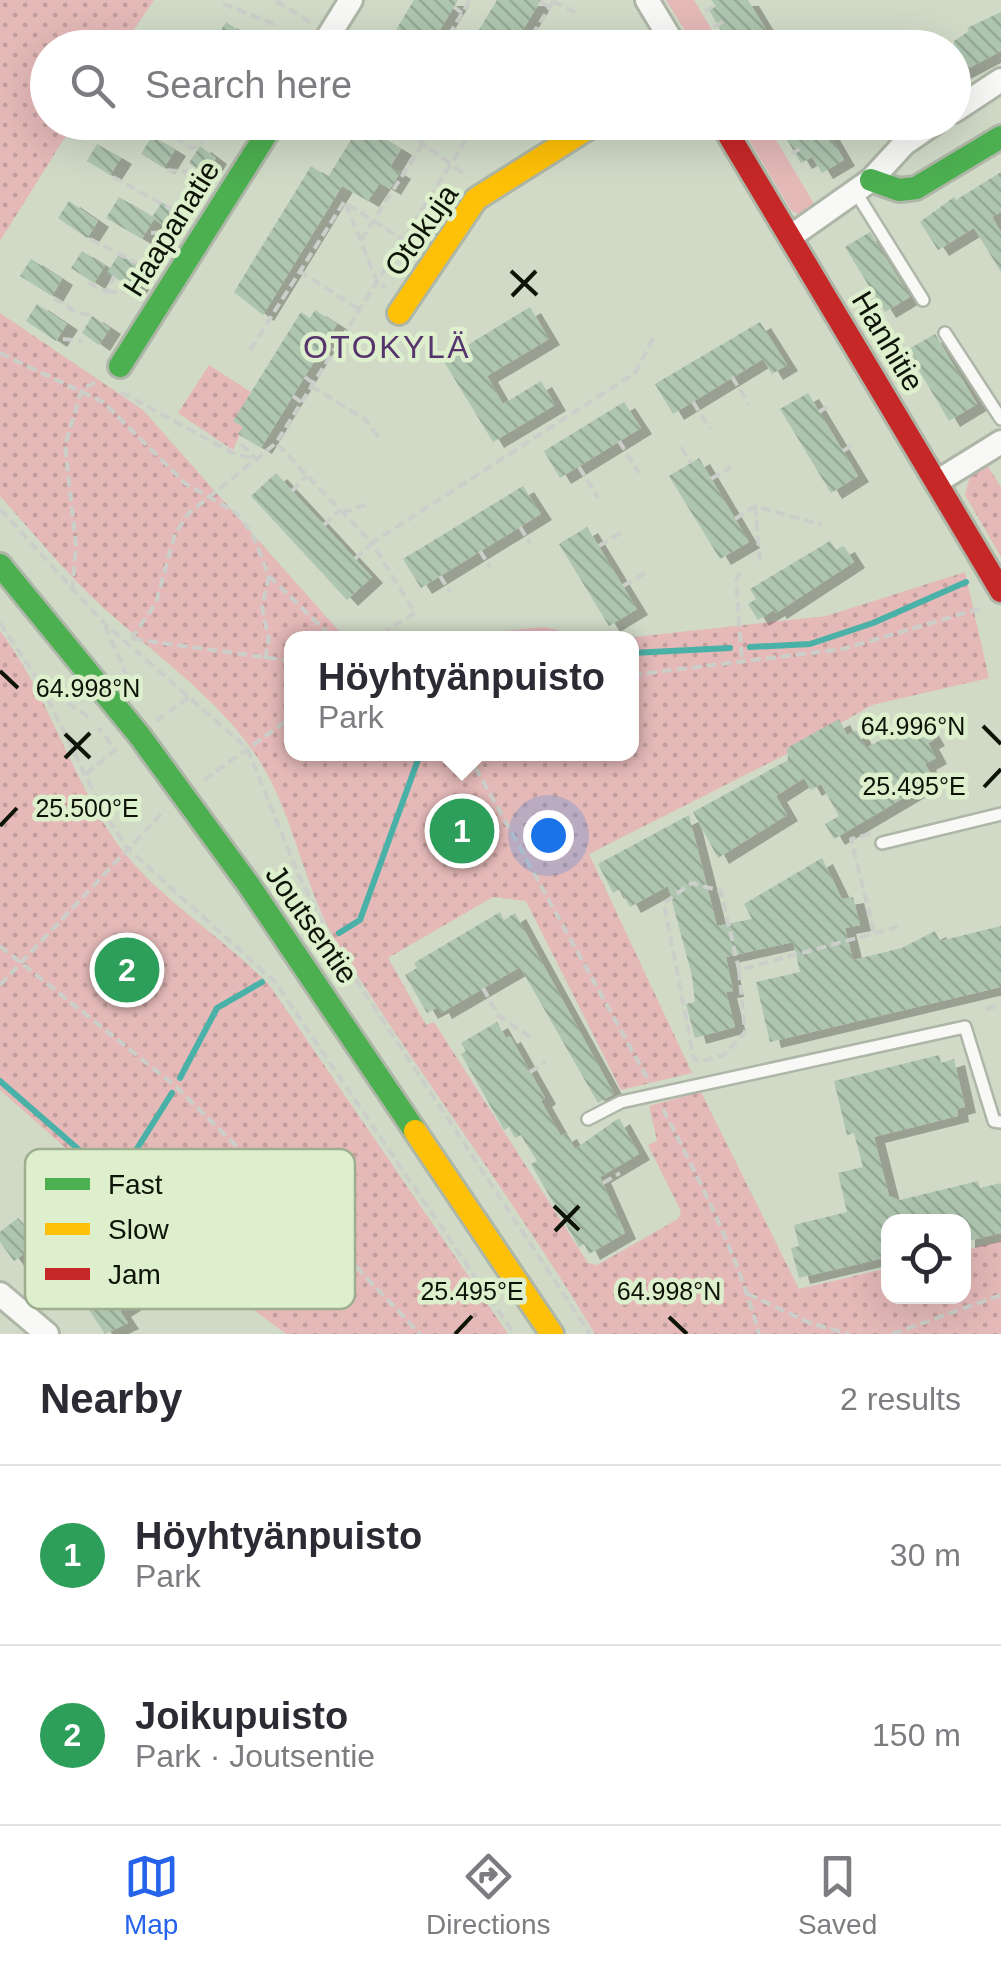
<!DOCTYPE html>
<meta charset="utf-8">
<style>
:root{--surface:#fff;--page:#f2f2f3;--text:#2b2b33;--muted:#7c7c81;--line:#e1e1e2;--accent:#2563eb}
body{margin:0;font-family:Helvetica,sans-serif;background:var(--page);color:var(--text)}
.controls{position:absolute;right:30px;bottom:30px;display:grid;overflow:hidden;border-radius:20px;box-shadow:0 10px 40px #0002}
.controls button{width:90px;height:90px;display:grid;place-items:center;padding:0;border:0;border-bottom:2px solid var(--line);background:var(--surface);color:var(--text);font:50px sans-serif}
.you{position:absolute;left:548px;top:835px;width:35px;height:35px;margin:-25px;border:8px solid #fff;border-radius:50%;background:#1a73e8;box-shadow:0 0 0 15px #1a73e833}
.badge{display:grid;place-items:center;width:65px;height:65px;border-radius:50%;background:var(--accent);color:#fff;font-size:32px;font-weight:700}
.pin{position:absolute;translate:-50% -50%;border:5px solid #fff;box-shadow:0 2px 10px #0006}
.popup{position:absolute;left:284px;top:631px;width:355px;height:130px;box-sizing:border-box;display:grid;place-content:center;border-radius:20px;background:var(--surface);filter:drop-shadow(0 2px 8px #0005);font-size:32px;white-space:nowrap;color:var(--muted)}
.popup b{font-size:38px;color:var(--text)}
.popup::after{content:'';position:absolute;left:50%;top:100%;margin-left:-20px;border:20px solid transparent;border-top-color:var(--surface)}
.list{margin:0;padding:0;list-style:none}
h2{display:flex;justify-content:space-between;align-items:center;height:130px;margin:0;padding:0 40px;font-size:42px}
h2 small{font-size:32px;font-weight:400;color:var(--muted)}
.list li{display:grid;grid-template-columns:65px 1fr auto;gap:30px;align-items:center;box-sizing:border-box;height:180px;padding:0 40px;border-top:2px solid var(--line)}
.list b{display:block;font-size:38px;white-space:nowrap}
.list p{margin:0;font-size:32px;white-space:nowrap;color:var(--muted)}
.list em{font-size:32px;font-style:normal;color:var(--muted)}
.icon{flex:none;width:55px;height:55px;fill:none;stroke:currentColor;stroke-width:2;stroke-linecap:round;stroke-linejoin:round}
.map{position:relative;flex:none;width:1001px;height:1334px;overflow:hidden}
.search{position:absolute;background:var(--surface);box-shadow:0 10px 40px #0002;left:30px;right:30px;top:30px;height:110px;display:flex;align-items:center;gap:25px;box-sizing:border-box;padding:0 35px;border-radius:55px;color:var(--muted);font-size:38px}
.sheet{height:490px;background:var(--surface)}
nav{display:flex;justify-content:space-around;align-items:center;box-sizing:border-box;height:140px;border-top:2px solid var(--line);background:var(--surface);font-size:28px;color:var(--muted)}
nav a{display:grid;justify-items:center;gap:5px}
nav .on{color:var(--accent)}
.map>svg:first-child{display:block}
.green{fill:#e4b9b8}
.park{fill:url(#park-dots)}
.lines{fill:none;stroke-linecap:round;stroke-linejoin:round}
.stream{stroke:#49b1a7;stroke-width:6}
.building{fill:url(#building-back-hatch);filter:url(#shadow)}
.lane-casing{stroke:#aeb6a7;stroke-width:16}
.street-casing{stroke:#aeb6a7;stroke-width:28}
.fast-casing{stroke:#aeb6a7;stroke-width:28}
.slow-casing{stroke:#aeb6a7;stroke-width:28}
.jam-casing{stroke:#aeb6a7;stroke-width:28}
.path{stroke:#cccfc9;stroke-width:4;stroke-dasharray:10 5;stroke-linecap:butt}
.lane{stroke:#f8f9f7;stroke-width:11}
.street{stroke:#f8f9f7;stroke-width:22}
.fast{stroke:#4caf50;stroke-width:22}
.slow{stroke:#ffc107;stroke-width:22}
.jam{stroke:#c62828;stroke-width:22}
.ticks{fill:none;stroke:#0d1307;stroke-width:4}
.labels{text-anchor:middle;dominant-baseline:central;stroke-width:9;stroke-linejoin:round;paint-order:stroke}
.street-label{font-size:30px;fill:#0d1307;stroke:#ddefcc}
.neighbourhood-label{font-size:32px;letter-spacing:2.5px;fill:#56346d;stroke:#ddefcc}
.key{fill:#ddefcc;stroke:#9fad91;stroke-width:2.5}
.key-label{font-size:28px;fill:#0d1307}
.ticks-label{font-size:25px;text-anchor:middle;fill:#0d1307;stroke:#ddefcc;stroke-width:9;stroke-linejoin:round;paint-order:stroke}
</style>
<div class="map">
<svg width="1001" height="1334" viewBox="0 0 1001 1334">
<defs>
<pattern id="park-dots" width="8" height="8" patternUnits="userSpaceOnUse" patternTransform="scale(2.5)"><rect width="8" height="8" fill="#e4b9b8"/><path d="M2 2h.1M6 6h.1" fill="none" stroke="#c29e9d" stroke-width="1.8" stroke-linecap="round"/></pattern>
<pattern id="building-back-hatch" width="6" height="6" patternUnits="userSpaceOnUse" patternTransform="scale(2.5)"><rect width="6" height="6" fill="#aec5af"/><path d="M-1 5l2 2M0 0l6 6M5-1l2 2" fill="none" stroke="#94a895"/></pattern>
<filter id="shadow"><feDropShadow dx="11" dy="6" stdDeviation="0" flood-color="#0004"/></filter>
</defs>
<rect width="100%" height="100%" fill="#d0dac7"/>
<!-- green -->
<g class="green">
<path d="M666 0H694L722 47H695Z"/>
<path d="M739 123H766L813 202 815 207 803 217 791 210Z"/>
</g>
<!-- park -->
<g class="park">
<path d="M0 0H154L122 47 48 48V122L74 123 0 241Z"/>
<path d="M0 313 143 410 338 630 357 638H292V754H632V638H625L826 616 965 572 989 678 872 705 785 755 589 854 692 1073 621 1090 526 901 493 897 388 958 426 1025 434 1022 588 1263 597 1265 678 1219 681 1211 648 1145 657 1141 649 1106 701 1092 799 1289 888 1268V1296H964V1250L1001 1241V1334H595C516 1202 422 1079 340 948 302 888 295 812 255 754 213 692 145 648 92 597 59 565 30 529 0 496Z"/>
<path d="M209 365 251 392 234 421 243 427 233 450 178 413Z"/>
<path d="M987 465 1001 487V557L965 495 970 476Z"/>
<path d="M544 627 593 638H429Z"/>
<path d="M0 631C47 693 68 768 110 833 150 895 220 933 270 986L508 1334H286L224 1288 0 1090Z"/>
</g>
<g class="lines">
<!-- stream -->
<g class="stream">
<path d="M750 647 810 644 873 623 966 582"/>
<path d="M632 653 730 648"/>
<path d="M339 933 360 920 420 754"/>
<path d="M180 1078 217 1008 262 982"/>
<path d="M0 1081 116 1182 172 1093"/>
</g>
</g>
<!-- building -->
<g class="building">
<path d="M414 0H458L429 48H385Z"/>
<path d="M497 0H541L512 48H468Z"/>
<path d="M711 0H748L777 48H731L709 10 716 6Z"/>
<path d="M1001 12V51L954 76V41L969 31 967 28Z"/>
<path d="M226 22 249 37 242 48H210Z"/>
<path d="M362 122H383L376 134 401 149 390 167 400 173 390 189 380 183 368 201 342 186 263 315 234 292 311 166 328 177Z"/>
<path d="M776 122H822L844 160 822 173 812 157 801 163Z"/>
<path d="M152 136 175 150 164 168 141 154Z"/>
<path d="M97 144 121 158 110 175 87 161Z"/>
<path d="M200 146 216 158 206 174 189 163Z"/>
<path d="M1001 172V212L992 217 1001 232V272L974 228 938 250 920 222 954 197 956 200Z"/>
<path d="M119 197 152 217 162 202 180 214 170 230 154 219 142 239 106 218Z"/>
<path d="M69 201 98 221 87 238 58 218Z"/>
<path d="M870 232 910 297 885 312 845 247Z"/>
<path d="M82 251 105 266 94 283 71 268Z"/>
<path d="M119 254 146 271 135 289 107 273Z"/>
<path d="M31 259 62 279 52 296 20 276Z"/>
<path d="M37 304 67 324 56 341 26 321Z"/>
<path d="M530 307 549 339 487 376 503 404 541 381 555 405 493 442 443 360Z"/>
<path d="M315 310 337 324 261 448 238 434 243 427 233 421 301 312 310 318Z"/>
<path d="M92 316 110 328 99 345 82 333Z"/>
<path d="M760 322 787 365 772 374 763 359 673 414 655 384Z"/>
<path d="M935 334 977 404 949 421 907 350Z"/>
<path d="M808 393 858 476 831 493 780 409Z"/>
<path d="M624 402 641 428 560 478 544 451Z"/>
<path d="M699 458 749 542 720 559 669 476Z"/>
<path d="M276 473 372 577 347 600 251 496Z"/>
<path d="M523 486 541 514 421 588 403 559Z"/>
<path d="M587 527 637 609 609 626 559 544Z"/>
<path d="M830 541 836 550 844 546 854 562 776 613 774 610 758 620 748 604 756 599 750 589Z"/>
<path d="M921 718 934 740 928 743 936 758 925 764 934 780 834 839 825 824 839 816 821 784 811 790 804 778 776 796 787 815 718 858 693 812 788 760 787 748 839 719 847 735 856 730 866 748Z"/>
<path d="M689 815 717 926 752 919 744 904 822 858 842 899 853 897 860 925 845 928 853 960 902 948 935 931 940 941 1001 926V987L770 1042 756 982 800 972 793 942 726 957 733 991 726 992 735 1027 695 1038 686 1004 695 1002 692 976 668 886 630 907 620 889 613 893 598 864Z"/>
<path d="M500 912 504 920 515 913 614 1094 598 1103 520 967 441 1013 438 1007 427 1013 405 975 417 968 414 963Z"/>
<path d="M497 1022 506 1038 510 1036 545 1098 541 1101 561 1136 566 1133 575 1149 619 1118 639 1154 600 1177 625 1233 589 1254 584 1244 579 1247 531 1164 537 1161 521 1135 515 1138 509 1127 504 1130 461 1054 466 1051 461 1043Z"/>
<path d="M939 1055 941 1063 954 1059 965 1107 957 1109 958 1116 874 1137 889 1196 900 1200 978 1181 980 1188 1001 1183V1233L964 1242V1222H888V1257L799 1278 791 1248 799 1246 794 1225 847 1212 838 1173 863 1167 854 1133 847 1135 834 1081Z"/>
<path d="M18 1218 41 1241 14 1261 0 1242V1232Z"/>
<path d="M67 1258 82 1282 60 1298 43 1275Z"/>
<path d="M120 1288 131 1304 120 1311 128 1323 105 1334 89 1310Z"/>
</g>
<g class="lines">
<!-- lane casing -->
<g class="lane-casing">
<g id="lane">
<path d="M855 191 923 300"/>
<path d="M945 333 1001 419"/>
<path d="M882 843 1001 814"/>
<path d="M588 1119 621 1102 965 1027 994 1121 1001 1122"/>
</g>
</g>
<!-- street casing -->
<g class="street-casing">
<g id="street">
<path d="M647 0 676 48"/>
<path d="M321 48 351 0"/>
<path d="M954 111 1001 80"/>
<path d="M790 237 871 180 904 144 936 122"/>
<path d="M938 481 1001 442"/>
<path d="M0 1294 47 1334"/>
</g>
</g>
<!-- fast casing -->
<g class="fast-casing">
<g id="fast">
<path d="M871 180 899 190 916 188 1001 137"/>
<path d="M120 366 274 122"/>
<path d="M0 565 139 735 248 884 415 1131"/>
</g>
</g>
<!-- slow casing -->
<g class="slow-casing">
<g id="slow">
<path d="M399 313 476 199 598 122"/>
<path d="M415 1131 552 1334"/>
</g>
</g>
<!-- jam casing -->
<g class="jam-casing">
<path id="jam" d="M721 122 1001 591"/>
</g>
<!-- path -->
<g class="path">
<path d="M276 1 313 24"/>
<path d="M540 1 549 7"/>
<path d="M553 1 577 13"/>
<path d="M223 4 277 25"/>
<path d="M454 7 462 13"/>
<path d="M705 11 715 5"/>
<path d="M714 27 724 21"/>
<path d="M724 43 734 37"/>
<path d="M441 48 470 0"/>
<path d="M524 48 554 0"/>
<path d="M149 122 192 148 204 142"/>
<path d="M394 122 467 176"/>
<path d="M771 123 772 122"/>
<path d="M781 139 791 132"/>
<path d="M791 154 801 148"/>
<path d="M167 170 211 174"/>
<path d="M113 177 184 216"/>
<path d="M346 204 377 282 386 288"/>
<path d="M151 233 166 232 179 224"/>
<path d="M90 239 148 269V276"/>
<path d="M361 240 422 145"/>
<path d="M299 271 359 309"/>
<path d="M88 283 107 292 114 276"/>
<path d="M107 292 136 291"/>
<path d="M54 298 77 313 95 316"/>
<path d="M329 338 338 344"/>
<path d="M63 339 82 341"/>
<path d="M250 350 344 202 416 248"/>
<path d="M0 353 103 402 186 484 235 512 252 533 269 576 333 638"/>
<path d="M305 377 313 383"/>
<path d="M732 377 749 404"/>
<path d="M311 386 365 419 380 439"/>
<path d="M121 392 231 452 257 460 239 442"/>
<path d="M293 396 301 402"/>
<path d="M693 402 710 429"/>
<path d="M819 412 830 405"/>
<path d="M619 441 639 473"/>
<path d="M681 447 691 463"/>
<path d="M843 451 854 444"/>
<path d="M579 467 598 498"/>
<path d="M711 479 731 467"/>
<path d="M292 491 307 476"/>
<path d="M755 506 760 562"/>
<path d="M0 509 104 623 247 748 299 876 335 948 590 1334"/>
<path d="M342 513 370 503"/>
<path d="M735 519 755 506 822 525"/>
<path d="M324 525 340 510"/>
<path d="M520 527 530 543"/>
<path d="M599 546 622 532"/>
<path d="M480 551 490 567"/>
<path d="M355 559 372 543 276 443 477 122"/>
<path d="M740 573 736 581 742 661"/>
<path d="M440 576 450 592"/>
<path d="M623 586 645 573"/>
<path d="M72 591 76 546 65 445 82 389 99 381"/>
<path d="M0 623 40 683 101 807 126 847 275 982 514 1334"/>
<path d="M105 626 129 681"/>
<path d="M388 638V629L415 613 372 543 635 373 654 336"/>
<path d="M131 639 156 603 175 534 188 514 276 443"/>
<path d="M133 639 292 661"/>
<path d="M265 659 269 639 262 608 269 576"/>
<path d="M632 675 843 649 985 607"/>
<path d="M43 686 93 720"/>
<path d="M156 721 189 697"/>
<path d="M468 754 650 1083"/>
<path d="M86 774 115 750 99 728"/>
<path d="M204 780 292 717"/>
<path d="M870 834 851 839 875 936"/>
<path d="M0 946 173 1084 307 1215 420 1334"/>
<path d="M739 970 745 1032 724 1055 699 1062 694 1059 664 903 692 883 721 891 739 970 901 926"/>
<path d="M0 985 165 810"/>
<path d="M483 988 498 1015 533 1039"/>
<path d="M986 1009 1001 1005"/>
<path d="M530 1072 546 1062"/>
<path d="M663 1109C700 1182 738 1254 759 1334"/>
<path d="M603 1183 620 1173"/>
<path d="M748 1294 810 1323 849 1334"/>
<path d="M892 1334 1001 1295"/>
</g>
<!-- lane -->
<use href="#lane" class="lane"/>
<!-- street -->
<use href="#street" class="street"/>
<!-- fast -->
<use href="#fast" class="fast"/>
<!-- slow -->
<use href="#slow" class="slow"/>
<!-- jam -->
<use href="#jam" class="jam"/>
</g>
<!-- ticks -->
<path class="ticks" d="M511 271 537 295M512 296 536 271M0 671 18 688M983 726 1001 744M65 734 90 758M65 758 90 733M984 787 1001 769M0 826 17 808M554 1206 579 1230M555 1231 579 1206M669 1317 687 1334M455 1334 472 1316"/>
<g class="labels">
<!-- street labels -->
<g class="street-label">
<text transform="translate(171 228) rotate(-58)">Haapanatie</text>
<text transform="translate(421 230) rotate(-55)">Otokuja</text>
<text transform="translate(888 341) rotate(59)">Hanhitie</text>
<text transform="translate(312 924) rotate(55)">Joutsentie</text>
</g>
<!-- neighbourhood labels -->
<g class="neighbourhood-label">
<text x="387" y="347">OTOKYLÄ</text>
</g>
</g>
<!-- legend -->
<rect x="25" y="1149" width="330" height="160" rx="15" class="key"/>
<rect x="45" y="1178" width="45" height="12" fill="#4caf50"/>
<rect x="45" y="1223" width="45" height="12" fill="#ffc107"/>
<rect x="45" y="1268" width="45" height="12" fill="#c62828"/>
<g class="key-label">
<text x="108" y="1194">Fast</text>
<text x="108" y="1239">Slow</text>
<text x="108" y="1284">Jam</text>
</g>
<g class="ticks-label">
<text x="88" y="697">64.998°N</text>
<text x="913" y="735">64.996°N</text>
<text x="914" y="795">25.495°E</text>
<text x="87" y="817">25.500°E</text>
<text x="472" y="1300">25.495°E</text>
<text x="669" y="1300">64.998°N</text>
</g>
</svg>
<div class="controls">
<button><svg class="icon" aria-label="locate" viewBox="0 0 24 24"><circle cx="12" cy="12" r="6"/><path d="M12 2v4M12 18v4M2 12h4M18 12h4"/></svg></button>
</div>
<div class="you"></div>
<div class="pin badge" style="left:462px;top:831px;background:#2e9e5b">1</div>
<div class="popup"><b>Höyhtyänpuisto</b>Park</div>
<div class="pin badge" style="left:127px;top:970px;background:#2e9e5b">2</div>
<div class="search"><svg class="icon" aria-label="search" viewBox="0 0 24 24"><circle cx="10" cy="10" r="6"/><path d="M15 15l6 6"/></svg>Search here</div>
</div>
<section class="sheet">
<h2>Nearby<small>2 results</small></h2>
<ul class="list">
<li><span class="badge" style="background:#2e9e5b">1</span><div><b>Höyhtyänpuisto</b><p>Park</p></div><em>30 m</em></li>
<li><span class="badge" style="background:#2e9e5b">2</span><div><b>Joikupuisto</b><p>Park · Joutsentie</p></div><em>150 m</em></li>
</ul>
</section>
<nav>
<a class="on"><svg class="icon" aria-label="map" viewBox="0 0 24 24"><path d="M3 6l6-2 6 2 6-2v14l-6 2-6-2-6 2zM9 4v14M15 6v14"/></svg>Map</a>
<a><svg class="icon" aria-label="directions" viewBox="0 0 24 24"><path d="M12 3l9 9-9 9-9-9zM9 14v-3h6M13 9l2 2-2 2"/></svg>Directions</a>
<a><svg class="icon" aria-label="saved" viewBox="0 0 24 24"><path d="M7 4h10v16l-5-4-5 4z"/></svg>Saved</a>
</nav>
